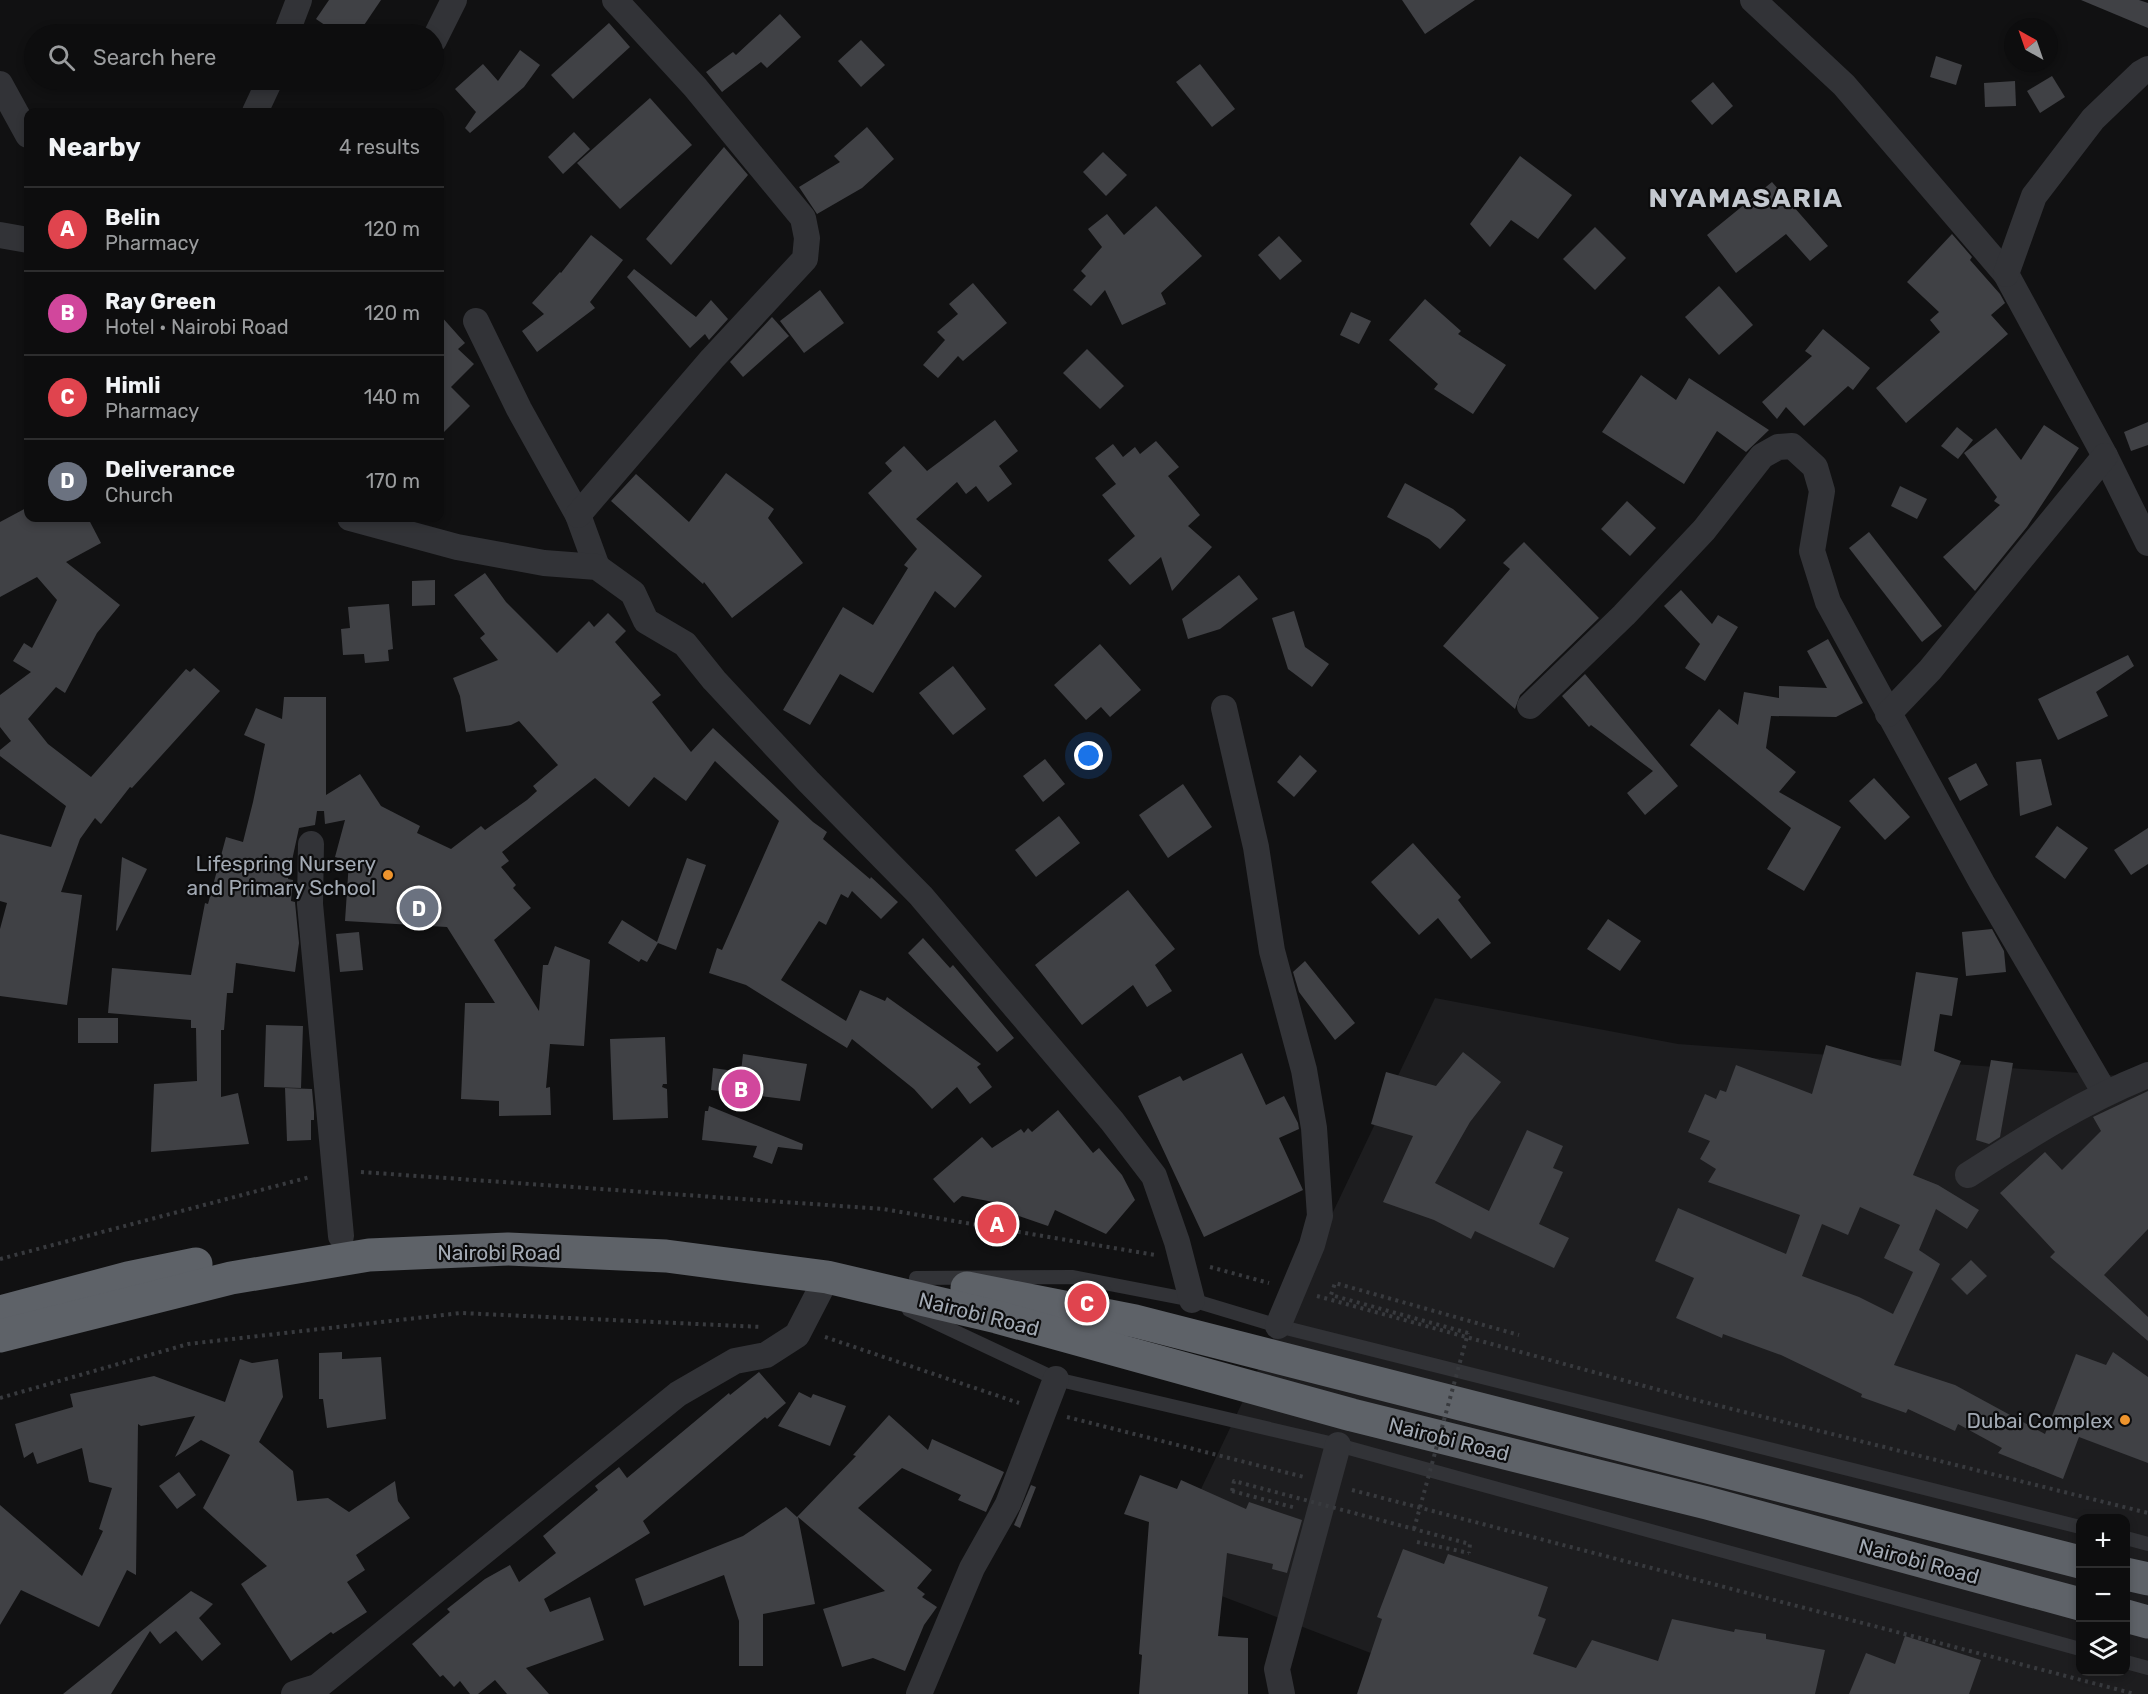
<!DOCTYPE html>
<meta charset="utf-8">
<style>
:root{--surface:#0d0d0e;--page:#1b1b1c;--text:#f1f3f6;--muted:#9a9c9e;--line:#2d2d2e;--accent:#ee942d}
body{margin:0;font-family:Rubik,sans-serif;background:var(--page);color:var(--text)}
.controls{position:absolute;right:18px;bottom:18px;display:grid;overflow:hidden;border-radius:12px;box-shadow:0 3px 9px #0003}
.controls button{width:54px;height:54px;display:grid;place-items:center;padding:0;border:0;border-bottom:2px solid var(--line);background:var(--surface);color:var(--text);font:30px sans-serif}
.compass{position:absolute;left:2004px;top:18px;width:54px;height:54px;border-radius:50%;background:var(--surface);box-shadow:0 3px 9px #0003;rotate:320deg}
.you{position:absolute;left:1089px;top:756px;width:21px;height:21px;margin:-15px;border:4px solid #fff;border-radius:50%;background:#1a73e8;box-shadow:0 0 0 9px #1a73e833}
.badge{display:grid;place-items:center;width:39px;height:39px;border-radius:50%;background:var(--accent);color:#fff;font-size:20px;font-weight:700}
.pin{position:absolute;translate:-50% -50%;border:3px solid #fff;box-shadow:0 2px 6px #0006}
.list{margin:0;padding:0;list-style:none}
h2{display:flex;justify-content:space-between;align-items:center;height:78px;margin:0;padding:0 24px;font-size:26px}
h2 small{font-size:20px;font-weight:400;color:var(--muted)}
.list li{display:grid;grid-template-columns:39px 1fr auto;gap:18px;align-items:center;box-sizing:border-box;height:84px;padding:0 24px;border-top:2px solid var(--line)}
.list b{display:block;font-size:22px;white-space:nowrap}
.list p{margin:0;font-size:20px;white-space:nowrap;color:var(--muted)}
.list em{font-size:20px;font-style:normal;color:var(--muted)}
.icon{flex:none;width:33px;height:33px;fill:none;stroke:currentColor;stroke-width:2;stroke-linecap:round;stroke-linejoin:round}
.map{position:relative;flex:none;width:2148px;height:1694px;overflow:hidden}
.search{position:absolute;background:var(--surface);box-shadow:0 3px 9px #0003;left:24px;top:24px;width:420px;height:66px;display:flex;align-items:center;gap:15px;box-sizing:border-box;padding:0 21px;border-radius:33px;color:var(--muted);font-size:22px}
.panel{position:absolute;background:var(--surface);box-shadow:0 3px 9px #0003;left:24px;top:108px;width:420px;height:414px;border-radius:12px}
.map>svg:first-child{display:block}
.built{fill:#1d1d1f;fill-rule:evenodd}
.building{fill:#404145;fill-rule:evenodd}
.lines{fill:none;stroke-linecap:round;stroke-linejoin:round}
.path{stroke:#383a3e;stroke-width:4;stroke-dasharray:3 4.5;stroke-linecap:butt}
.lane{stroke:#323337;stroke-width:14}
.street{stroke:#323337;stroke-width:26}
.highway{stroke:#5e6268;stroke-width:33}
.path-bridge{stroke:#383a3e;stroke-width:4;stroke-dasharray:3 4.5;stroke-linecap:butt}
.poi-dot{fill:#ee942d;stroke:#0c0c0d;stroke-width:2}
.labels{text-anchor:middle;dominant-baseline:central;stroke-width:4.5;stroke-linejoin:round;paint-order:stroke}
.poi-label{font-size:21px;fill:#a2a9b3;stroke:#0c0c0d;text-anchor:end}
.street-label{font-size:21px;fill:#a2a9b3;stroke:#0c0c0d}
.district-label{font-size:27px;font-weight:bold;letter-spacing:1.5px;fill:#c3c8cf;stroke:#0c0c0d}
</style>
<div class="map">
<svg width="2148" height="1694" viewBox="0 0 2148 1694">
<rect width="100%" height="100%" fill="#111112"/>
<!-- built -->
<path class="built" d="M1435 998 1678 1044 2148 1078V1694H1478L1161 1573ZM2080 1518H2126V1672H2080Z"/>
<!-- building -->
<g class="building">
<path d="M329 0H381L358 34H338L316 19Z"/>
<path d="M1402 0H1475L1425 34Z"/>
<path d="M2081 0H2139L2148 3V28Z"/>
<path d="M780 14 801 37 767 68 761 62 722 92 706 72 733 52 736 55Z"/>
<path d="M609 23 630 47 573 99 551 75Z"/>
<path d="M861 40 885 65 861 87 838 61Z"/>
<path d="M520 50 540 65 524 87 470 133 465 128 476 112 455 89 483 64 498 81Z"/>
<path d="M1936 56 1962 65 1956 85 1930 77Z"/>
<path d="M1200 64 1235 109 1212 127 1176 82Z"/>
<path d="M2052 76 2065 97 2040 113 2027 91Z"/>
<path d="M2015 81 2016 106 1985 107 1984 83Z"/>
<path d="M1713 82 1733 106 1712 125 1691 101Z"/>
<path d="M650 98 692 145 620 209 577 163Z"/>
<path d="M867 127 894 159 862 188 817 214 799 187 840 162 834 156Z"/>
<path d="M574 132 590 149 563 174 548 157Z"/>
<path d="M724 147 748 175 671 265 646 239Z"/>
<path d="M1103 152 1127 175 1106 196 1083 172Z"/>
<path d="M1520 156 1572 195 1538 239 1511 220 1490 247 1470 224Z"/>
<path d="M1772 182 1828 246 1810 261 1786 234 1736 273 1707 235Z"/>
<path d="M1156 206 1202 256 1161 293 1166 304 1122 325 1105 290 1091 306 1073 290 1086 276 1081 271 1102 247 1088 229 1107 214 1124 235Z"/>
<path d="M1595 227 1626 258 1595 290 1563 259Z"/>
<path d="M1952 234 1972 257 1970 260 2000 294 2005 303 1991 315 2008 334 1906 423 1876 388 1940 332 1930 320 1939 312 1907 282Z"/>
<path d="M591 235 623 260 590 302 595 308 537 352 522 331 544 314 532 303 560 272 561 273Z"/>
<path d="M1279 236 1302 261 1280 280 1258 255Z"/>
<path d="M634 269 696 317 711 300 728 319 709 340 705 334 690 348 627 277Z"/>
<path d="M973 283 1007 323 963 361 958 356 938 378 923 365 945 340 937 332 958 314 949 304Z"/>
<path d="M1719 286 1753 325 1719 355 1685 317Z"/>
<path d="M820 290 844 323 804 353 780 321Z"/>
<path d="M1425 299 1461 331 1458 334 1506 365 1473 414 1434 389 1438 384 1389 340Z"/>
<path d="M1351 312 1371 321 1359 344 1340 335Z"/>
<path d="M440 315 465 343 458 349 474 364 451 387 470 406 440 436Z"/>
<path d="M772 317 789 336 743 377 730 362Z"/>
<path d="M1823 329 1870 368 1853 390 1848 386 1804 426 1786 407 1777 419 1762 402 1812 356 1805 351Z"/>
<path d="M1087 349 1124 386 1100 409 1063 373Z"/>
<path d="M1641 375 1676 400 1689 378 1769 430 1746 452 1717 431 1684 484 1602 432Z"/>
<path d="M995 420 1018 451 999 466 1012 484 988 502 976 486 966 494 957 482 916 519 982 576 955 608 935 591 873 693 840 674 810 725 783 710 843 607 873 625 908 568 904 565 917 549 868 493 892 471 885 463 904 446 927 471Z"/>
<path d="M2148 422V445L2131 451 2124 432Z"/>
<path d="M2044 425 2079 448 2027 527 1975 591 1943 557 2000 505 1994 501 1997 497 1964 453 1996 428 2021 460Z"/>
<path d="M1957 427 1973 440 1958 459 1941 446Z"/>
<path d="M1156 441 1179 467 1168 476 1200 515 1188 526 1212 547 1172 591 1161 557 1130 585 1108 560 1135 536 1102 495 1116 484 1095 458 1113 444 1123 457 1135 447 1140 454Z"/>
<path d="M726 473 774 509 768 518 803 563 732 618 704 582 703 584 611 501 636 474 689 522Z"/>
<path d="M1405 483 1453 509 1466 520 1440 549 1429 539 1387 517Z"/>
<path d="M1900 486 1927 499 1917 519 1891 506Z"/>
<path d="M1627 501 1656 528 1630 556 1601 529Z"/>
<path d="M28 507V518H88L101 543 66 562 120 605 97 633 65 693 56 687 28 719 48 744 91 777 186 669 190 672 194 668 220 691 132 788 130 787 101 824 95 818 80 839 61 892 82 895 67 1005 0 996V929L7 903 0 901V834L51 847 66 806 0 756V750L11 741 0 727V695L31 672 13 661 24 643 32 648 57 600 37 577 0 597V522Z"/>
<path d="M1869 532 1942 626 1922 642 1849 548Z"/>
<path d="M1524 542 1599 618 1520 695 1515 709 1443 646 1510 569 1503 563Z"/>
<path d="M485 573 506 602 557 653 589 621 594 627 608 613 626 631 615 642 661 695 652 702 691 752 713 728 813 822 827 832 823 839 870 879 871 877 898 902 881 919 852 891 848 898 841 894 826 925 819 921 781 980 846 1021 860 990 885 1001 887 997 981 1064 977 1067 992 1087 970 1104 957 1087 932 1109 914 1089 852 1039 847 1048 746 985 709 973 717 948 722 950 779 821 715 761 686 801 654 777 629 807 595 778 502 852 509 861 501 867 516 885 513 888 531 908 494 940 539 1011 543 965H548L555 946 590 960 584 1046 550 1044 546 1088 550 1087 551 1115 499 1116V1101L461 1099 465 1003H495L447 927 345 921 349 861 335 857 345 820 325 824 324 811H317L315 825 299 828 288 879 293 880 291 901 295 902 299 943 295 972 236 963 233 993H227L224 1030H221V1097L238 1093 249 1144 151 1152 154 1084 197 1081 196 1028H191V1020L108 1013 112 968 191 975 205 903 208 904 226 837 243 842 253 802 265 744 244 735 256 708 282 719 284 697H326V795L360 774 381 806 420 826 417 833 451 849 481 826 485 830 527 800 537 791 533 786 558 765 519 721 511 725 466 732 460 696 453 678 498 660 480 638 485 634 454 595Z"/>
<path d="M1239 575 1258 599 1220 629 1188 639 1182 619Z"/>
<path d="M435 580V605L412 606V581Z"/>
<path d="M1681 590 1712 624 1718 615 1738 627 1705 681 1685 668 1700 644 1664 606Z"/>
<path d="M389 604 393 649 388 650 389 661 365 663 364 654 343 655 341 629 350 628 348 607Z"/>
<path d="M1294 611 1305 647 1329 664 1312 687 1288 669 1272 618Z"/>
<path d="M1828 639 1863 703 1836 717 1771 716 1766 748 1796 772 1779 792 1841 827 1804 891 1767 869 1791 828 1690 745 1719 709 1738 725 1744 692 1779 698V686L1827 688 1807 651Z"/>
<path d="M1100 644 1141 690 1110 717 1101 707 1086 720 1054 685Z"/>
<path d="M2128 655 2134 666 2096 692 2108 716 2058 740 2038 699Z"/>
<path d="M953 666 986 709 953 735 919 693Z"/>
<path d="M1585 674 1678 786 1645 815 1627 793 1653 771 1591 725 1589 727 1562 696Z"/>
<path d="M1300 755 1317 771 1294 797 1277 782Z"/>
<path d="M1045 759 1065 784 1043 802 1023 776Z"/>
<path d="M2041 759 2052 805 2020 816 2016 762Z"/>
<path d="M1976 763 1988 785 1960 801 1948 778Z"/>
<path d="M1874 778 1910 817 1885 840 1849 801Z"/>
<path d="M1183 784 1212 827 1168 858 1139 815Z"/>
<path d="M1059 816 1080 843 1036 877 1015 850Z"/>
<path d="M2057 826 2088 848 2065 879 2035 857Z"/>
<path d="M2148 828V864L2131 875 2114 850Z"/>
<path d="M1413 843 1461 897 1458 900 1491 943 1471 959 1438 918 1419 935 1371 882Z"/>
<path d="M122 857 147 869 117 931 116 930Z"/>
<path d="M687 858 706 865 676 950 658 943 647 962 641 959 639 962 608 943 622 920 657 942Z"/>
<path d="M1128 890 1175 949 1155 965 1172 991 1147 1007 1133 985 1082 1025 1035 965Z"/>
<path d="M1608 919 1641 941 1620 971 1587 949Z"/>
<path d="M1992 929 2004 951 2006 972 1966 976 1962 932Z"/>
<path d="M359 932 363 970 340 972 336 934Z"/>
<path d="M923 938 950 968 953 965 1014 1038 997 1052 908 953Z"/>
<path d="M1305 961 1355 1023 1335 1040 1299 992 1293 972Z"/>
<path d="M1916 972 1958 978 1952 1016 1940 1014 1934 1051 1961 1061 1913 1175 1938 1185 1979 1210 1967 1229 1936 1209 1919 1250 1940 1264 1894 1365 1955 1385 2045 1434 2076 1354 2106 1365 2113 1352 2148 1377V1463L2079 1437 2063 1479 1998 1453 2002 1448 1958 1424 1955 1431 1908 1409 1906 1413 1861 1397 1862 1394 1781 1355 1723 1334 1722 1338 1676 1318 1694 1278 1655 1261 1678 1208 1786 1254 1800 1215 1708 1182 1716 1169 1700 1159 1710 1141 1688 1132 1705 1094 1716 1099 1720 1090 1726 1092 1736 1065 1812 1094 1826 1045 1901 1066ZM1860 1207 1900 1225 1884 1258 1913 1272 1893 1314 1859 1297 1802 1276 1822 1224 1848 1235Z"/>
<rect x="78" y="1018" width="40" height="25"/>
<path d="M266 1025 303 1026 301 1088 264 1087Z"/>
<path d="M665 1037 667 1084H663L662 1087 667 1089 668 1118 613 1120 610 1039Z"/>
<path d="M1463 1052 1501 1082 1470 1122 1435 1183 1489 1211 1527 1130 1563 1146 1553 1168 1563 1172 1539 1224 1569 1238 1554 1268 1475 1231 1471 1239 1434 1220 1383 1202 1413 1136 1371 1124 1386 1072 1436 1086Z"/>
<path d="M1242 1053 1266 1105 1284 1096 1298 1123 1299 1129 1279 1138 1303 1190 1204 1237 1138 1096 1180 1076 1183 1081Z"/>
<path d="M743 1054 807 1064 800 1101 711 1090 713 1068 741 1072Z"/>
<path d="M1991 1060 2013 1063 2000 1137 1989 1144 1976 1140Z"/>
<path d="M285 1088 312 1089 314 1112V1120H311V1140L287 1141Z"/>
<path d="M2148 1091V1229L2104 1275 2148 1317V1341L2050 1257 2055 1252 2000 1193 2045 1152 2062 1170 2101 1131 2093 1117Z"/>
<path d="M709 1106 803 1144 802 1150 778 1147 772 1164 753 1157 757 1146 702 1140 705 1111H708Z"/>
<path d="M1058 1110 1093 1153 1099 1148 1122 1175 1135 1200 1106 1234 1055 1210 1048 1226 1001 1210 1004 1204 962 1196 954 1203 933 1179 982 1137 992 1148 1021 1129 1024 1133 1028 1128 1032 1132Z"/>
<path d="M1971 1260 1987 1276 1967 1295 1951 1279Z"/>
<path d="M342 1352V1359L381 1357 386 1419 327 1428 323 1399H319V1353Z"/>
<path d="M240 1359 252 1363 278 1359 283 1397 259 1442 293 1471 297 1501 328 1498 349 1512 395 1481 398 1501 410 1518 356 1555 365 1570 347 1582 367 1612 333 1634 331 1632 291 1661 241 1584 267 1566 203 1508 230 1455 201 1440 175 1457 195 1416 141 1426 138 1424 136 1575 127 1570 99 1627 21 1590 0 1625V1505L82 1576 103 1531 99 1529 112 1488 89 1482 82 1448 37 1464 33 1452 24 1458 15 1424 73 1407 70 1394 154 1376 225 1402Z"/>
<path d="M759 1372 786 1403 767 1419 765 1417 643 1521 650 1533 544 1599 550 1612 590 1597 604 1640 526 1668 549 1694H507L495 1680 478 1694H470L460 1681 454 1687 443 1675 440 1677 412 1644 450 1612 447 1609 485 1579 510 1565 519 1582 556 1553 543 1536 598 1490 595 1486 619 1467 627 1478 729 1393 730 1395Z"/>
<path d="M799 1392 811 1398 813 1394 846 1406 830 1446 778 1426Z"/>
<path d="M889 1415 928 1450 932 1439 1004 1472 986 1512 958 1500 961 1495 902 1468 858 1508 932 1570 917 1588 925 1594 922 1597 937 1607 924 1625 905 1671 873 1658 842 1667 823 1609 885 1591 798 1517 815 1604 763 1614V1666H739V1621L724 1575 644 1606 635 1579 743 1536 786 1507 797 1517 856 1456 853 1455Z"/>
<path d="M179 1472 196 1495 177 1509 159 1486Z"/>
<path d="M1140 1475 1177 1489 1181 1480 1246 1509 1249 1502 1302 1520 1287 1573 1272 1569 1273 1564 1227 1553 1218 1636 1248 1638V1694H1139L1142 1655 1139 1654 1149 1522 1124 1514Z"/>
<path d="M1031 1485 1036 1487 1020 1528 1014 1525Z"/>
<path d="M1403 1549 1444 1564 1448 1554 1548 1587 1538 1616 1546 1619 1533 1654 1576 1668 1592 1640 1658 1661 1672 1619 1734 1632 1735 1629 1766 1634V1639L1825 1650 1815 1694H1357L1382 1619 1377 1617Z"/>
<path d="M191 1591 213 1604 199 1618 221 1644 202 1661 176 1631 160 1644 150 1631 111 1694H63Z"/>
<path d="M1905 1636 1981 1660 1969 1694H1849L1866 1653 1895 1664Z"/>
</g>
<g class="lines">
<!-- path -->
<g class="path">
<path d="M361 1172 883 1209 1155 1255"/>
<path d="M0 1259 310 1177"/>
<path d="M1210 1267 1269 1283"/>
<path d="M1317 1296 1688 1398 2148 1513"/>
<path d="M1468 1333 1331 1295 1335 1283 1519 1335"/>
<path d="M825 1337 1019 1403"/>
<path d="M0 1398 188 1344 461 1313 762 1327"/>
<path d="M1067 1417 1304 1477"/>
<path d="M1352 1490 2135 1694"/>
<path d="M1232 1491 1296 1508"/>
<path d="M1417 1542 1469 1553"/>
</g>
<!-- lane -->
<g class="lane">
<path d="M916 1278 1073 1277 1192 1300 1278 1326 2080 1527"/>
<path d="M909 1310 1056 1379 1338 1445 2080 1649"/>
<path d="M2126 1538 2148 1544"/>
<path d="M2126 1662 2148 1668"/>
</g>
<!-- street -->
<g class="street">
<path d="M1753 0 1844 85 2006 274 2105 456 2148 543"/>
<path d="M286 34 299 0"/>
<path d="M434 40 454 0"/>
<path d="M0 84 28 135"/>
<path d="M255 112 270 80"/>
<path d="M0 235 28 240"/>
<path d="M2006 274 2034 196 2093 119 2141 73 2148 69"/>
<path d="M476 321 519 409 578 515 597 567"/>
<path d="M578 515 712 359 805 259 807 238 803 218 695 87 615 0"/>
<path d="M350 518 457 547 544 563 597 567 633 593 646 621 685 644 714 680 808 781 921 896 1112 1121 1154 1176 1177 1242 1192 1300"/>
<path d="M1530 706 1624 615 1704 530 1762 456 1778 447 1792 446 1815 467 1822 491 1812 551 1828 602 1982 883 2105 1093"/>
<path d="M1224 708 1256 847 1272 951 1304 1070 1314 1128 1320 1216 1312 1245 1278 1326"/>
<path d="M1888 714 1930 670 2105 456"/>
<path d="M311 844 310 904 341 1236"/>
<path d="M1968 1175C2027 1137 2083 1101 2148 1075"/>
<path d="M294 1694 317 1687 678 1394 735 1361 766 1355 797 1335 827 1277"/>
<path d="M919 1694 972 1568 1008 1504 1056 1379"/>
<path d="M1282 1694 1277 1669 1338 1445"/>
</g>
<!-- highway -->
<g class="highway">
<path d="M967 1288 1135 1321 2080 1562"/>
<path d="M0 1312 128 1278 196 1264"/>
<path d="M0 1336 231 1278 369 1255 508 1249 666 1256 827 1277 997 1317 1352 1415 1707 1503 2080 1604"/>
<path d="M2126 1574 2148 1579"/>
<path d="M2126 1616 2148 1622"/>
</g>
<!-- path-bridge -->
<g class="path-bridge">
<path d="M1232 1491 1234 1481 1470 1544 1469 1553"/>
<path d="M1414 1529 1468 1333"/>
</g>
</g>
<!-- markers -->
<g class="poi-dot">
<circle cx="388" cy="875" r="6"/>
<circle cx="2125" cy="1420" r="6"/>
</g>
<g class="labels">
<!-- poi labels -->
<g class="poi-label">
<text x="376" y="863">Lifespring Nursery<tspan x="376" dy="24">and Primary School</tspan></text>
<text x="2113" y="1420">Dubai Complex</text>
</g>
<!-- street labels -->
<g class="street-label">
<text x="499" y="1252">Nairobi Road</text>
<text transform="translate(979 1314) rotate(14)">Nairobi Road</text>
<text transform="translate(1449 1439) rotate(14)">Nairobi Road</text>
<text transform="translate(1919 1561) rotate(15)">Nairobi Road</text>
</g>
<!-- district labels -->
<g class="district-label">
<text x="1746" y="198">NYAMASARIA</text>
</g>
</g>
</svg>
<div class="controls">
<button>+</button>
<button>−</button>
<button><svg class="icon" aria-label="layers" viewBox="0 0 24 24"><path d="M12 4l9 5-9 5-9-5zM3 14l9 5 9-5"/></svg></button>
</div>
<svg class="compass" viewBox="-18 -18 36 36"><path d="M0-13l5 13h-10z" fill="#e53935"/><path d="M0 13l5-13h-10z" fill="#9a9c9e"/></svg>
<div class="you"></div>
<div class="pin badge" style="left:997px;top:1224px;background:#e0444e">A</div>
<div class="pin badge" style="left:741px;top:1089px;background:#d1479c">B</div>
<div class="pin badge" style="left:1087px;top:1303px;background:#e0444e">C</div>
<div class="pin badge" style="left:419px;top:908px;background:#6b7280">D</div>
<div class="search"><svg class="icon" aria-label="search" viewBox="0 0 24 24"><circle cx="10" cy="10" r="6"/><path d="M15 15l6 6"/></svg>Search here</div>
<section class="panel">
<h2>Nearby<small>4 results</small></h2>
<ul class="list">
<li><span class="badge" style="background:#e0444e">A</span><div><b>Belin</b><p>Pharmacy</p></div><em>120 m</em></li>
<li><span class="badge" style="background:#d1479c">B</span><div><b>Ray Green</b><p>Hotel · Nairobi Road</p></div><em>120 m</em></li>
<li><span class="badge" style="background:#e0444e">C</span><div><b>Himli</b><p>Pharmacy</p></div><em>140 m</em></li>
<li><span class="badge" style="background:#6b7280">D</span><div><b>Deliverance</b><p>Church</p></div><em>170 m</em></li>
</ul>
</section>
</div>
